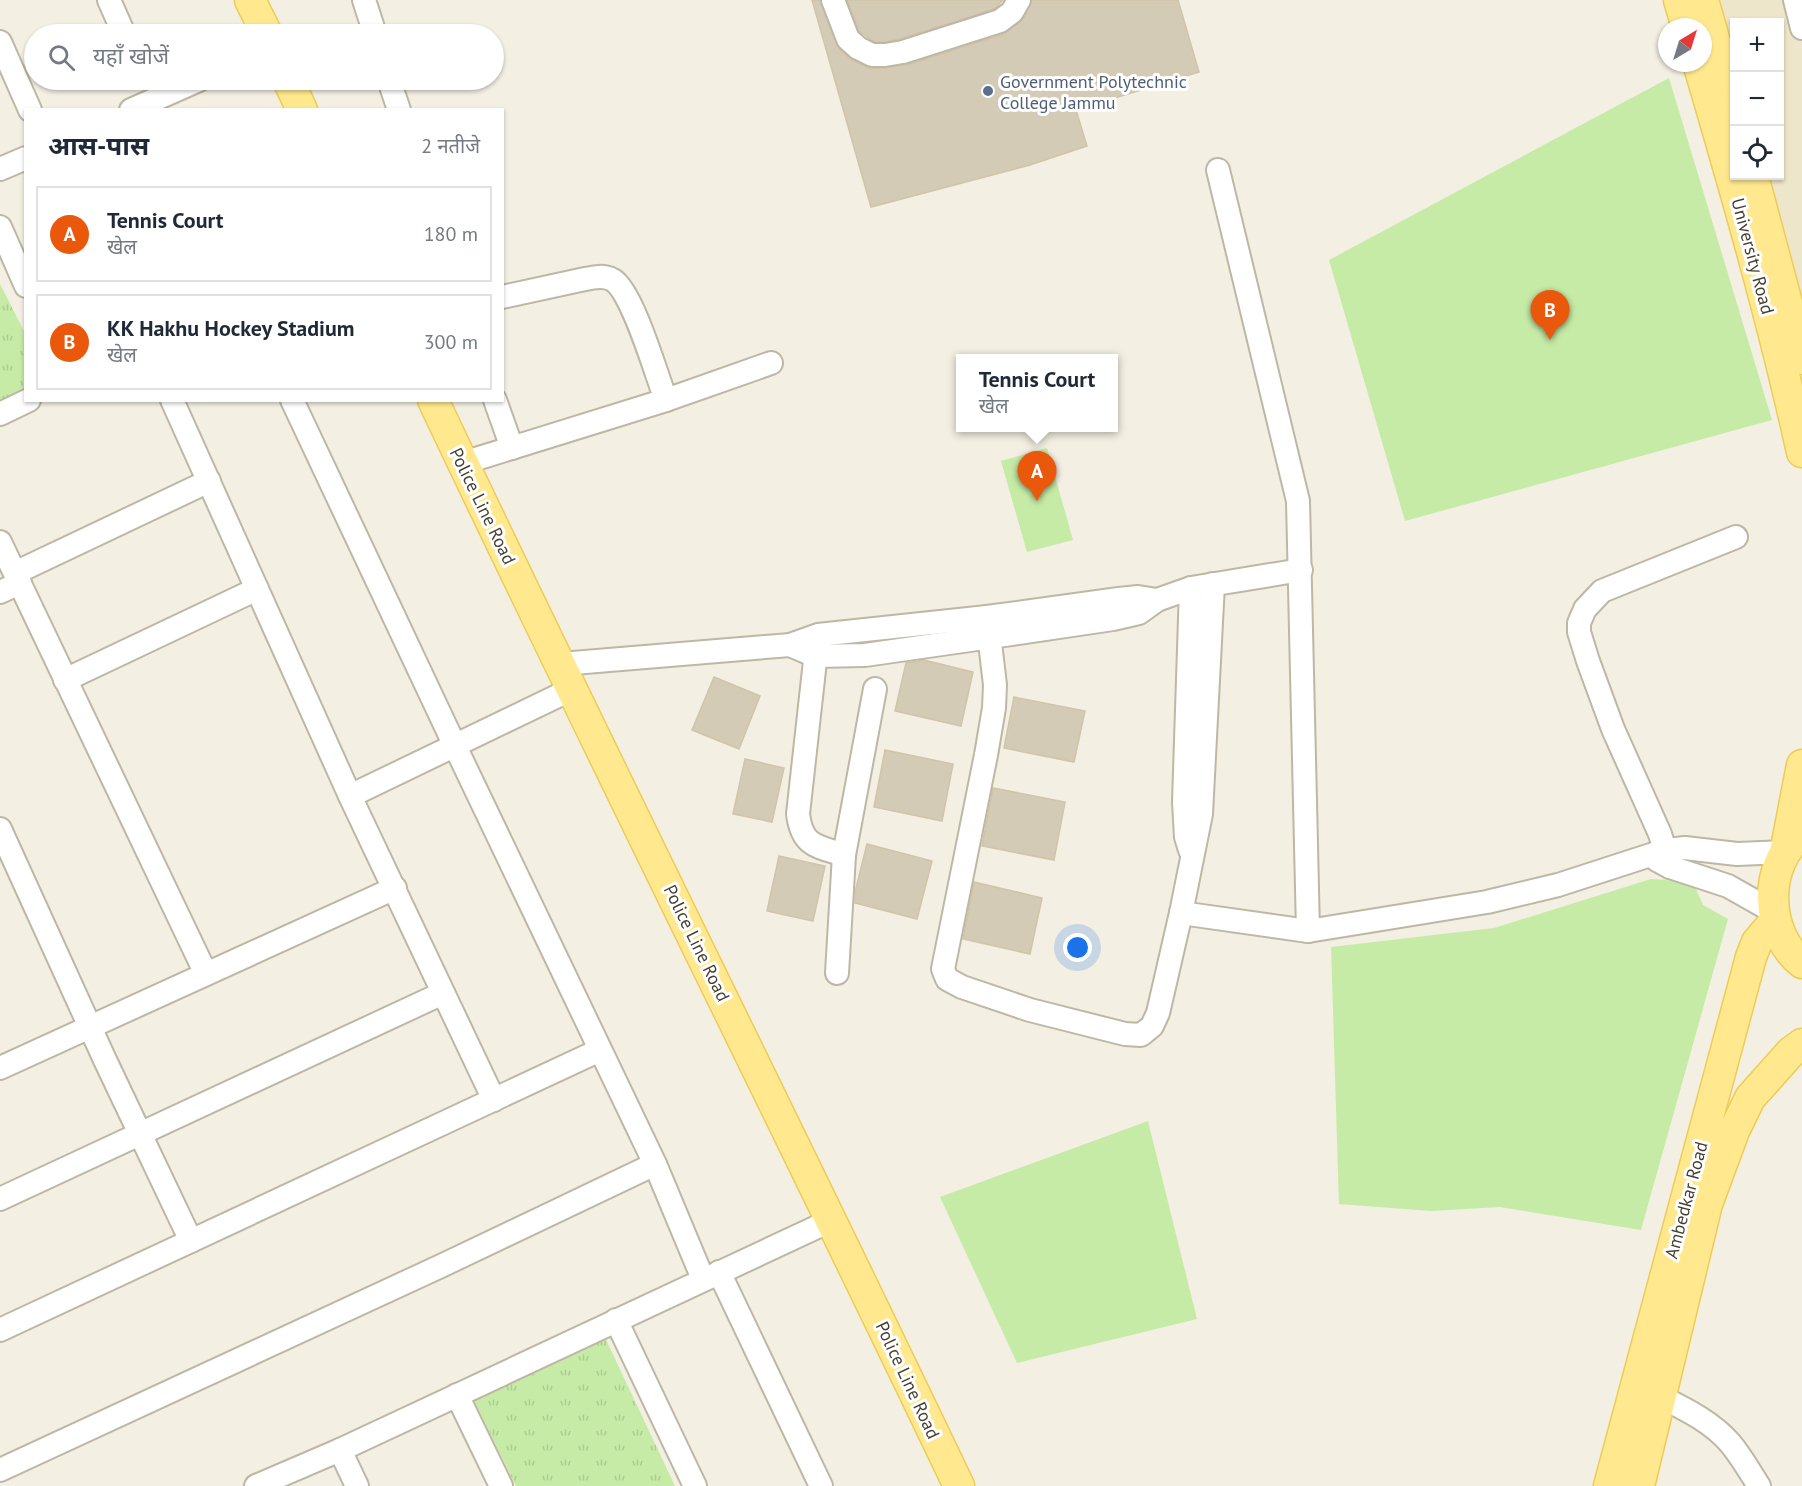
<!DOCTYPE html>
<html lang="hi">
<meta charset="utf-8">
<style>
:root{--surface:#fff;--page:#f6f6f7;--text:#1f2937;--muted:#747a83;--line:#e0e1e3;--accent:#ea580c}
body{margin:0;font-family:"PT Sans","Noto Sans Devanagari",sans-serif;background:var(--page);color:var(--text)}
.controls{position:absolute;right:18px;top:18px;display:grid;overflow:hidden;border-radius:0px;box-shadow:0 2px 4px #0004}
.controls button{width:54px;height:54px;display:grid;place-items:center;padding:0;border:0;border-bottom:2px solid var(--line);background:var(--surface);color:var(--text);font:30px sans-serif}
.compass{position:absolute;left:1658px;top:18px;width:54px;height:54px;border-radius:50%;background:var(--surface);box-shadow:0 2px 4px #0004;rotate:38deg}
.you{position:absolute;left:1078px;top:948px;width:21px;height:21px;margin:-15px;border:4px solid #fff;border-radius:50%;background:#1a73e8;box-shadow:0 0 0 9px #1a73e833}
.badge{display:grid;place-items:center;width:39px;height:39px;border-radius:50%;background:var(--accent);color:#fff;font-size:20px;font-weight:700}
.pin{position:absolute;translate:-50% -50px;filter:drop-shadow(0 2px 3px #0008)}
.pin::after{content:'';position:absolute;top:32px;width:21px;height:18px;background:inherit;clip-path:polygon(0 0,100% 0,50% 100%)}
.popup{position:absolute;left:956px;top:354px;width:162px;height:78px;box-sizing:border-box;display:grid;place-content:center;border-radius:0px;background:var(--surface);filter:drop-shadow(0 2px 4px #0005);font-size:20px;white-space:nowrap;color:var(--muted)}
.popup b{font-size:22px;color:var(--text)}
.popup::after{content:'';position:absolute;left:50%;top:100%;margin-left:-12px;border:12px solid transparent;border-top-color:var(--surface)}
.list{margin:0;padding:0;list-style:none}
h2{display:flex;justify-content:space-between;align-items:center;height:78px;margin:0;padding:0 24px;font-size:26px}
h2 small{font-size:20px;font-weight:400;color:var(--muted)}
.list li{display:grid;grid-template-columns:39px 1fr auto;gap:18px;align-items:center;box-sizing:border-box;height:96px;margin:0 12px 12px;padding:0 12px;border:2px solid var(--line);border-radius:0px}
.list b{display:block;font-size:22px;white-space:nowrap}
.list p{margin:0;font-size:20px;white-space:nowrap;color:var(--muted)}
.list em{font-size:20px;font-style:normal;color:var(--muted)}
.icon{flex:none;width:33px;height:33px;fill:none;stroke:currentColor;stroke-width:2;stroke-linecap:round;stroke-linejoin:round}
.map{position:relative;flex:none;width:1802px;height:1486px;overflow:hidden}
.search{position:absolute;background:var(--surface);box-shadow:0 2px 4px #0004;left:24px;top:24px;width:480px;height:66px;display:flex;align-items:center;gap:15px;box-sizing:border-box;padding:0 21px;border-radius:33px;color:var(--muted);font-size:22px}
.panel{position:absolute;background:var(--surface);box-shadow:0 2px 4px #0004;left:24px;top:108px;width:480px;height:294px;border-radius:0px}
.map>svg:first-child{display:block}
.education{fill:#ede6ca}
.grass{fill:#c6eba6}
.park{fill:url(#park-tufts)}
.building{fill:#d4cbb6;stroke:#d0c4a9;stroke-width:1.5}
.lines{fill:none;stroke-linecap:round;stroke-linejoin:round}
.minor-casing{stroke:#beb7a4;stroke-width:26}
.major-casing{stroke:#edcc56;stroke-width:33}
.minor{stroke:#fff;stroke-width:22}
.major{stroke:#ffe88e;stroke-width:30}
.service-dot{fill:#5c6f8a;stroke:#fff;stroke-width:2}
.labels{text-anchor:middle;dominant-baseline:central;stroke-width:6;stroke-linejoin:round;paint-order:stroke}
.service-label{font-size:18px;fill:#4e5e75;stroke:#fff;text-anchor:start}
.street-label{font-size:18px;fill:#443f32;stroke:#fff}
</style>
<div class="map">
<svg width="1802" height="1486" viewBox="0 0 1802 1486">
<defs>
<pattern id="park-tufts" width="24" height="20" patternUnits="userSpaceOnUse" patternTransform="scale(1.5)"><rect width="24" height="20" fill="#c6eba6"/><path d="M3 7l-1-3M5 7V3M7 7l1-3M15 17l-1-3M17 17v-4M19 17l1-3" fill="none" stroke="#abcb8f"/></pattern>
</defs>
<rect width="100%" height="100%" fill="#f3efe2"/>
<!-- education -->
<path class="education" d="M1716 0H1802V316L1764 176H1780V22H1734V68Z"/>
<!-- grass -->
<g class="grass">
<path d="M1669 78 1772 420 1405 521 1329 260Z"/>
<path d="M1047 448 1073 540 1027 552 1001 461Z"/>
<path d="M1651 879 1693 882 1703 905 1728 919 1641 1230 1500 1207 1431 1211 1339 1204 1331 947 1494 928Z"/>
<path d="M1148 1121 1197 1319 1017 1363 940 1197Z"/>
</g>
<!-- park -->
<g class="park">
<path d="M0 284 26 335 25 397 0 409Z"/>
<path d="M600 1327 675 1486H516L467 1386Z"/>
</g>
<!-- building -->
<g class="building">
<path d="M812 0H820L839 49 852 60 872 69 907 65 1004 34 1023 19 1032 0H1178L1199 72 1076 110 1087 146 1030 165 871 207Z"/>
<path d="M847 0H1003L994 9 900 39 884 42H875L859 31Z"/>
<path d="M924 660 973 672 961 726 895 711 906 663Z"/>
<path d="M714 677 760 696 739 749 692 730Z"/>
<path d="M1014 697 1085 711 1074 762 1004 748Z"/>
<path d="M885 750 953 764 942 821 874 807Z"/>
<path d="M745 759 784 768 772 822 733 814Z"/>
<path d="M993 788 1065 802 1054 860 982 846Z"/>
<path d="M867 844 932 861 917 919 855 903 856 888Z"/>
<path d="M779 856 825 866 813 921 767 911Z"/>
<path d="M974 882 1042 898 1030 954 963 939Z"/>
</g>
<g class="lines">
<!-- minor casing -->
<g class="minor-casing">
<g id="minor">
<path d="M109 0 124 34"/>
<path d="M364 0 375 34"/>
<path d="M833 0 848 39 858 48 872 55H885L903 52 1000 21 1012 12 1019 0"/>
<path d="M1795 0 1802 28"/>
<path d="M0 42 30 110"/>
<path d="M389 80 399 110"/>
<path d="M131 110 199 80"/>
<path d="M0 169 26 158"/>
<path d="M1218 170 1298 501 1308 931"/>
<path d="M0 227 26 286"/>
<path d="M502 297 585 279C594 277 604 275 613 280 633 293 656 374 666 400"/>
<path d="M172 400 350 796 494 1100"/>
<path d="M292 400 455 746 655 1164 703 1279"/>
<path d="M495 400 512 448"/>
<path d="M0 414 29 400"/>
<path d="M463 463 666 400 771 363"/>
<path d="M0 542 206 974"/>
<path d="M15 573 209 481"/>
<path d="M1213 584 1201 814 1181 913 1308 931 1487 902 1558 885 1666 850 1685 848 1737 854 1785 852"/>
<path d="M0 592 20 583"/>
<path d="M987 617 995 685 994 708 986 755 943 969 947 979 962 987 1030 1010 1125 1034 1141 1035 1152 1026 1158 1013 1181 913"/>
<path d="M817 643 798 814C802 846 816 846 844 855"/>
<path d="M790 645 816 656 865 655 991 637 1113 619 1139 613 1157 600 1191 588 1301 570"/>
<path d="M561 664 790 645 818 635 987 617 1119 599 1138 597 1157 600"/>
<path d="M65 680 257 589"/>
<path d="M350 796 572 689"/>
<path d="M0 829 105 1060 191 1241"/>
<path d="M1190 850 1186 837 1184 802 1191 588"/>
<path d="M1657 860 1670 867 1728 886 1774 912"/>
<path d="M1670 867 1660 834 1613 729 1588 661 1579 632V623L1585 609 1602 591 1736 537"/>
<path d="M837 973 844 855 875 689"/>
<path d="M0 1068 395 888"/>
<path d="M0 1199 443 993"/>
<path d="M719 1272 821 1486"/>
<path d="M616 1320 695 1486"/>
<path d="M0 1330 600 1050"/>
<path d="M457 1395 501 1486"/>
<path d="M1661 1397C1685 1409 1712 1422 1730 1443 1741 1456 1750 1472 1759 1486"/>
<path d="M340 1450 357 1486"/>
<path d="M0 1470 441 1266 655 1164"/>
<path d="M256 1486 340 1450 832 1220"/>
</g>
</g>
<!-- major casing -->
<g class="major-casing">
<g id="major">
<path d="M250 0 267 34"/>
<path d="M1679 0 1687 27"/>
<path d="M1703 0 1734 108"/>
<path d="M1698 63C1736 192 1773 321 1802 452"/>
<path d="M288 80 302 110"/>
<path d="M1753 176 1802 359"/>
<path d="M433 400C605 764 786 1123 959 1486"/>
<path d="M1802 834C1763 863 1764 933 1802 963"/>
<path d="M1786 848 1802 765"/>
<path d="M1609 1486 1751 957 1757 942 1775 921"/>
<path d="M1639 1486 1707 1204 1734 1131 1750 1098 1791 1052 1802 1044"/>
</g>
</g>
<!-- minor -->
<use href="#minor" class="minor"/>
<!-- major -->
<use href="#major" class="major"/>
</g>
<!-- markers -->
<circle class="service-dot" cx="988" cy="91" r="6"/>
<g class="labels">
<!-- service labels -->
<g class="service-label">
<text x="1000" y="81">Government Polytechnic<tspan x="1000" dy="21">College Jammu</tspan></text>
</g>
<!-- street labels -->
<g class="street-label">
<text transform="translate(1753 256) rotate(75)">University Road</text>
<text transform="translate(483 506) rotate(64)">Police Line Road</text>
<text transform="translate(697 943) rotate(64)">Police Line Road</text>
<text transform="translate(1686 1200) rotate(-75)">Ambedkar Road</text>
<text transform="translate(908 1380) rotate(65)">Police Line Road</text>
</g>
</g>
</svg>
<div class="controls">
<button>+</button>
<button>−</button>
<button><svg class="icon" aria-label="locate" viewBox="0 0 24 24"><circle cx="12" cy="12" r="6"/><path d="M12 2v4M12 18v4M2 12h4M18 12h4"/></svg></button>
</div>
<svg class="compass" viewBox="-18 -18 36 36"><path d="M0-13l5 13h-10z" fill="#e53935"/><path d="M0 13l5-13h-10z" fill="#747a83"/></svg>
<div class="you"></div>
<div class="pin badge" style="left:1037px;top:501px">A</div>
<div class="popup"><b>Tennis Court</b>खेल</div>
<div class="pin badge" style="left:1550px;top:340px">B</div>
<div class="search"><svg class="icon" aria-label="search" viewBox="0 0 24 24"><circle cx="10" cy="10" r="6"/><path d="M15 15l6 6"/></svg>यहाँ खोजें</div>
<section class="panel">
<h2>आस-पास<small>2 नतीजे</small></h2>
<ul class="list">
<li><span class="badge">A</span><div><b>Tennis Court</b><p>खेल</p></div><em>180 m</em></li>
<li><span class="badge">B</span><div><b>KK Hakhu Hockey Stadium</b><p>खेल</p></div><em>300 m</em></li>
</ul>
</section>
</div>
